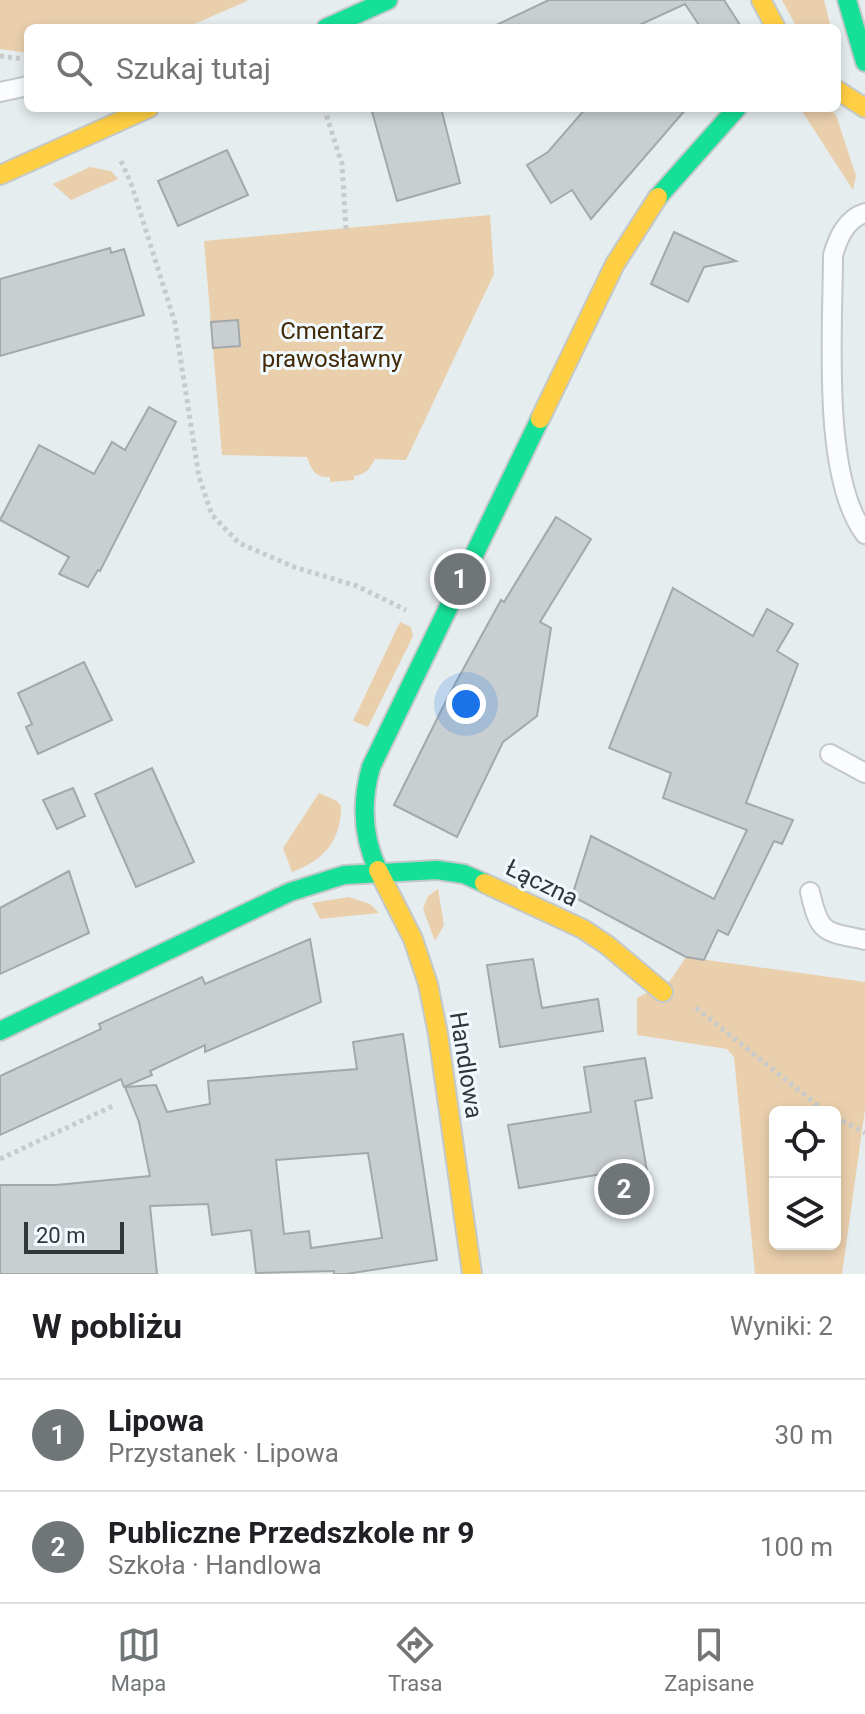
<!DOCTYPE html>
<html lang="pl">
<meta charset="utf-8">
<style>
:root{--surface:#fff;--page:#f2f2f2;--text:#202124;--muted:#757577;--line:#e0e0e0;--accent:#707678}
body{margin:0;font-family:Roboto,sans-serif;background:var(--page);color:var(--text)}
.controls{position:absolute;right:24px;bottom:24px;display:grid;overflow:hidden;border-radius:12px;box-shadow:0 4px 12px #0003}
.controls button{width:72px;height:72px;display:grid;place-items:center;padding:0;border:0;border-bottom:2px solid var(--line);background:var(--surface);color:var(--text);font:40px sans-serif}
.scale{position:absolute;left:24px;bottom:20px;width:100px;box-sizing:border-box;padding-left:8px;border:4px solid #313638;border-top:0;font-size:22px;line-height:28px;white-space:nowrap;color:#313638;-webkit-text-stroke:6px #f1faff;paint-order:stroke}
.you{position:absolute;left:466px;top:704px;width:28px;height:28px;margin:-20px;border:6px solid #fff;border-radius:50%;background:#1a73e8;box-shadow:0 0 0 12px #1a73e833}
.badge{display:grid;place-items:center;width:52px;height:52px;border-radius:50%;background:var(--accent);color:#fff;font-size:26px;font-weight:700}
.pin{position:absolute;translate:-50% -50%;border:4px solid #fff;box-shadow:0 2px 8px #0006}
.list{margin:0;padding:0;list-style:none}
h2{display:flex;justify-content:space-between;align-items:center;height:104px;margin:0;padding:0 32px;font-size:34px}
h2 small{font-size:26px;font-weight:400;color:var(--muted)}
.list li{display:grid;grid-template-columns:52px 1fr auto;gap:24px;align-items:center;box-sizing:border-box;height:112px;padding:0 32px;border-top:2px solid var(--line)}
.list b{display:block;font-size:30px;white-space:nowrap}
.list p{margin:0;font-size:26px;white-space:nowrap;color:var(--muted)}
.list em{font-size:26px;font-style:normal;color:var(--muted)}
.icon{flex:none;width:44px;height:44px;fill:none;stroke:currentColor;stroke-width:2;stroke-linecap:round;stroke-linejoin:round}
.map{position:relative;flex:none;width:865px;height:1274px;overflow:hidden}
.search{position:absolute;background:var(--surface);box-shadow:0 4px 12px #0003;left:24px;right:24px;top:24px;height:88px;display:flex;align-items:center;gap:20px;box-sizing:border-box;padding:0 28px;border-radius:12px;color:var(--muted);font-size:30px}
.sheet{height:328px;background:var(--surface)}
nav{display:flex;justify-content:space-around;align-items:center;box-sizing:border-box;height:112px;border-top:2px solid var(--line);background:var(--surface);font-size:22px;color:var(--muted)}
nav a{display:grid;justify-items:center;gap:4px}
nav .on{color:var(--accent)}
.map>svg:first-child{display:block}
.green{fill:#eacfad;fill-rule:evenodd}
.building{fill:#c9cfd1;stroke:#a3a8aa;stroke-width:2;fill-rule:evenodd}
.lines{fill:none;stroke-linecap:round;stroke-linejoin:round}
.lane-casing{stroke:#c3c8ca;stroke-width:22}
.fast-casing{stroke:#c3c8ca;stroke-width:22}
.slow-casing{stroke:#c3c8ca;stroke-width:22}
.path{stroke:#c9cbcb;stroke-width:5;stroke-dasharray:4 4;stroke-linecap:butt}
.lane{stroke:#fbfcfd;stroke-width:18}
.fast{stroke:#16e098;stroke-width:18}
.slow{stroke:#ffcf43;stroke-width:18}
.labels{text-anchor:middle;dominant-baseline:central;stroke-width:6;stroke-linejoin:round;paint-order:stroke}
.park-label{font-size:24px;fill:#432905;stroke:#f1faff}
.street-label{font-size:24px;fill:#313638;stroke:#f1faff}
</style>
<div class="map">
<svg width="865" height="1274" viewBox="0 0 865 1274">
<rect width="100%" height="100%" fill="#e6edef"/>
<!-- green -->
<g class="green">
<path d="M0 0H247V1L185 28H28V53L0 49Z"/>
<path d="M782 0H824L831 28H797Z"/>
<path d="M800 108H829L836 115 856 176 853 190Z"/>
<path d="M90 167 111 171 118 179 71 200 53 184Z"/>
<path d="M490 215 494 274 406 460 375 459C370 469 365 475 354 476V480L330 482V477C315 478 311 469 307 457L222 455 204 241Z"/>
<path d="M400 622 411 627 413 636 368 727 353 721Z"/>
<path d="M319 793 337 801 341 806C341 841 324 860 292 872L283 848Z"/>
<path d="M438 889 444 925 435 941 423 909 428 896Z"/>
<path d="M349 897 370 904 379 913 320 919 312 903Z"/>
<path d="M686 957 865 982V1109L842 1274H755L734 1057 727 1049 637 1035V998L670 981ZM775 1112H835V1244H775Z"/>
</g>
<!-- building -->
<g class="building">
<path d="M549 0H724L742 28H701L685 4 633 28H490Z"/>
<path d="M371 108H441L460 183 397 201Z"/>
<path d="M586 108H687L591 219 572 190 551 203 527 165 548 152Z"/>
<path d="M227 150 248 195 178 226 158 181Z"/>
<path d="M674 232 736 261 704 267 688 302 651 284Z"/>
<path d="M110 248 111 253 124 249 144 315 0 356V279Z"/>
<path d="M238 320 240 346 213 348 211 322Z"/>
<path d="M149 407 176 422 100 571 98 570 88 587 59 574 69 557 0 520 39 445 94 474 112 442 125 450Z"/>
<path d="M556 517 591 539 540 622 551 628 537 716 503 742 457 837 394 805 449 695 501 600 504 602Z"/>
<path d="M673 588 753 636 767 609 793 624 777 651 798 664 746 803 793 820 782 844 774 841 728 935 718 930 704 960 686 957 572 896 591 836 714 899 747 830 663 798 671 773 609 748Z"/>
<path d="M84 662 112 720 38 754 26 727 32 724 18 693Z"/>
<path d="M152 768 194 862 136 887 95 794Z"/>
<path d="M73 788 85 816 57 829 43 800Z"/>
<path d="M69 871 89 933 0 974V908Z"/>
<path d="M310 939 321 1002 205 1052V1045L150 1071 152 1075 124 1087 121 1079 0 1135V1076L101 1029 99 1024 202 977 205 984Z"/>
<path d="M533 959 542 1008 598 999 603 1031 500 1047 487 965Z"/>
<path d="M403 1034 437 1260 346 1274H334V1271L256 1273 251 1230 212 1235 208 1204 150 1206 157 1274H0V1185H56L150 1176 139 1122 125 1087 156 1085 167 1112 210 1104 208 1081 357 1069 353 1042ZM368 1153 382 1238 311 1248 309 1231 284 1234 276 1160Z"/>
<path d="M645 1058 652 1098 635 1101 648 1177 604 1184 602 1174 519 1188 508 1125 591 1112 584 1067Z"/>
</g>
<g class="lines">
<!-- lane casing -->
<g class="lane-casing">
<g id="lane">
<path d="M0 92 28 86"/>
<path d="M865 213C846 219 838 238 833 255 833 329 821 476 865 534"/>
<path d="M830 754 865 773"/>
<path d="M810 892C820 935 824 931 865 940"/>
</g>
</g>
<!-- fast casing -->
<g class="fast-casing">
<g id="fast">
<path d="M847 0 865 62"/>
<path d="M326 28 388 0"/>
<path d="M658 197 737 108"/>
<path d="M378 870C362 836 361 802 371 767L540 419"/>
<path d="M0 1031 290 892 344 875 437 870 464 874 484 883"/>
</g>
</g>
<!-- slow casing -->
<g class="slow-casing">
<g id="slow">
<path d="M761 0 776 28"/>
<path d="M837 90 865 108"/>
<path d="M0 175 149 108"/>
<path d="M540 419 615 264 658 197"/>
<path d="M378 870 413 939 428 984 438 1034 472 1274"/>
<path d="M484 883 583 929 607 945 663 992"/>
</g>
</g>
<!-- path -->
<g class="path">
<path d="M0 56 23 59"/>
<path d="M324 108 342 164 346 229"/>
<path d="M121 161 131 183 175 323 199 477 212 515 239 543 294 567 357 586 406 610"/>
<path d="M696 1008 826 1112"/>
<path d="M835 1117 865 1133"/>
<path d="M0 1159 115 1105"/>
</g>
<!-- lane -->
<use href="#lane" class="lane"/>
<!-- fast -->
<use href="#fast" class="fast"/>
<!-- slow -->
<use href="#slow" class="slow"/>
</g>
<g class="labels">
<!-- park labels -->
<g class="park-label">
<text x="332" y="331">Cmentarz<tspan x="332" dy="28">prawosławny</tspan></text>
</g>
<!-- street labels -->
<g class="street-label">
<text transform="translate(542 883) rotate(26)">Łączna</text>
<text transform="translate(466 1065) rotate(81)">Handlowa</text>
</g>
</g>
</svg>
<div class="controls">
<button><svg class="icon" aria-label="locate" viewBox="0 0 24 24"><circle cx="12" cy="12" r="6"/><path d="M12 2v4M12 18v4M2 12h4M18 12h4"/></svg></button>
<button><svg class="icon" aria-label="layers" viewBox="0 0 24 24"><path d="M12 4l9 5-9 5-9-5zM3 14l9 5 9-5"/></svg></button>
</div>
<div class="scale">20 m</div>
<div class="you"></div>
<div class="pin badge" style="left:460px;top:579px">1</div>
<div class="pin badge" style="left:624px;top:1189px">2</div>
<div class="search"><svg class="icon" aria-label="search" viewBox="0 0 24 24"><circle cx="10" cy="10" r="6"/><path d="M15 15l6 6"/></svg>Szukaj tutaj</div>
</div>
<section class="sheet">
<h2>W pobliżu<small>Wyniki: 2</small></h2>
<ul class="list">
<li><span class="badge">1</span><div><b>Lipowa</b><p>Przystanek · Lipowa</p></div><em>30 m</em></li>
<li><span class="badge">2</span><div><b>Publiczne Przedszkole nr 9</b><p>Szkoła · Handlowa</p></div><em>100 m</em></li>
</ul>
</section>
<nav>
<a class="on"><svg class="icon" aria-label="map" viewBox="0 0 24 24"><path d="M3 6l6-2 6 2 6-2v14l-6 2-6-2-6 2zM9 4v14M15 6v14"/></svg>Mapa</a>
<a><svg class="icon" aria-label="directions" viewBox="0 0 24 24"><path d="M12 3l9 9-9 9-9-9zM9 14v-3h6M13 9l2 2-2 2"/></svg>Trasa</a>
<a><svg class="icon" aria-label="saved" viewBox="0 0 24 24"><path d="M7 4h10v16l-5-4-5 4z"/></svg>Zapisane</a>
</nav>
